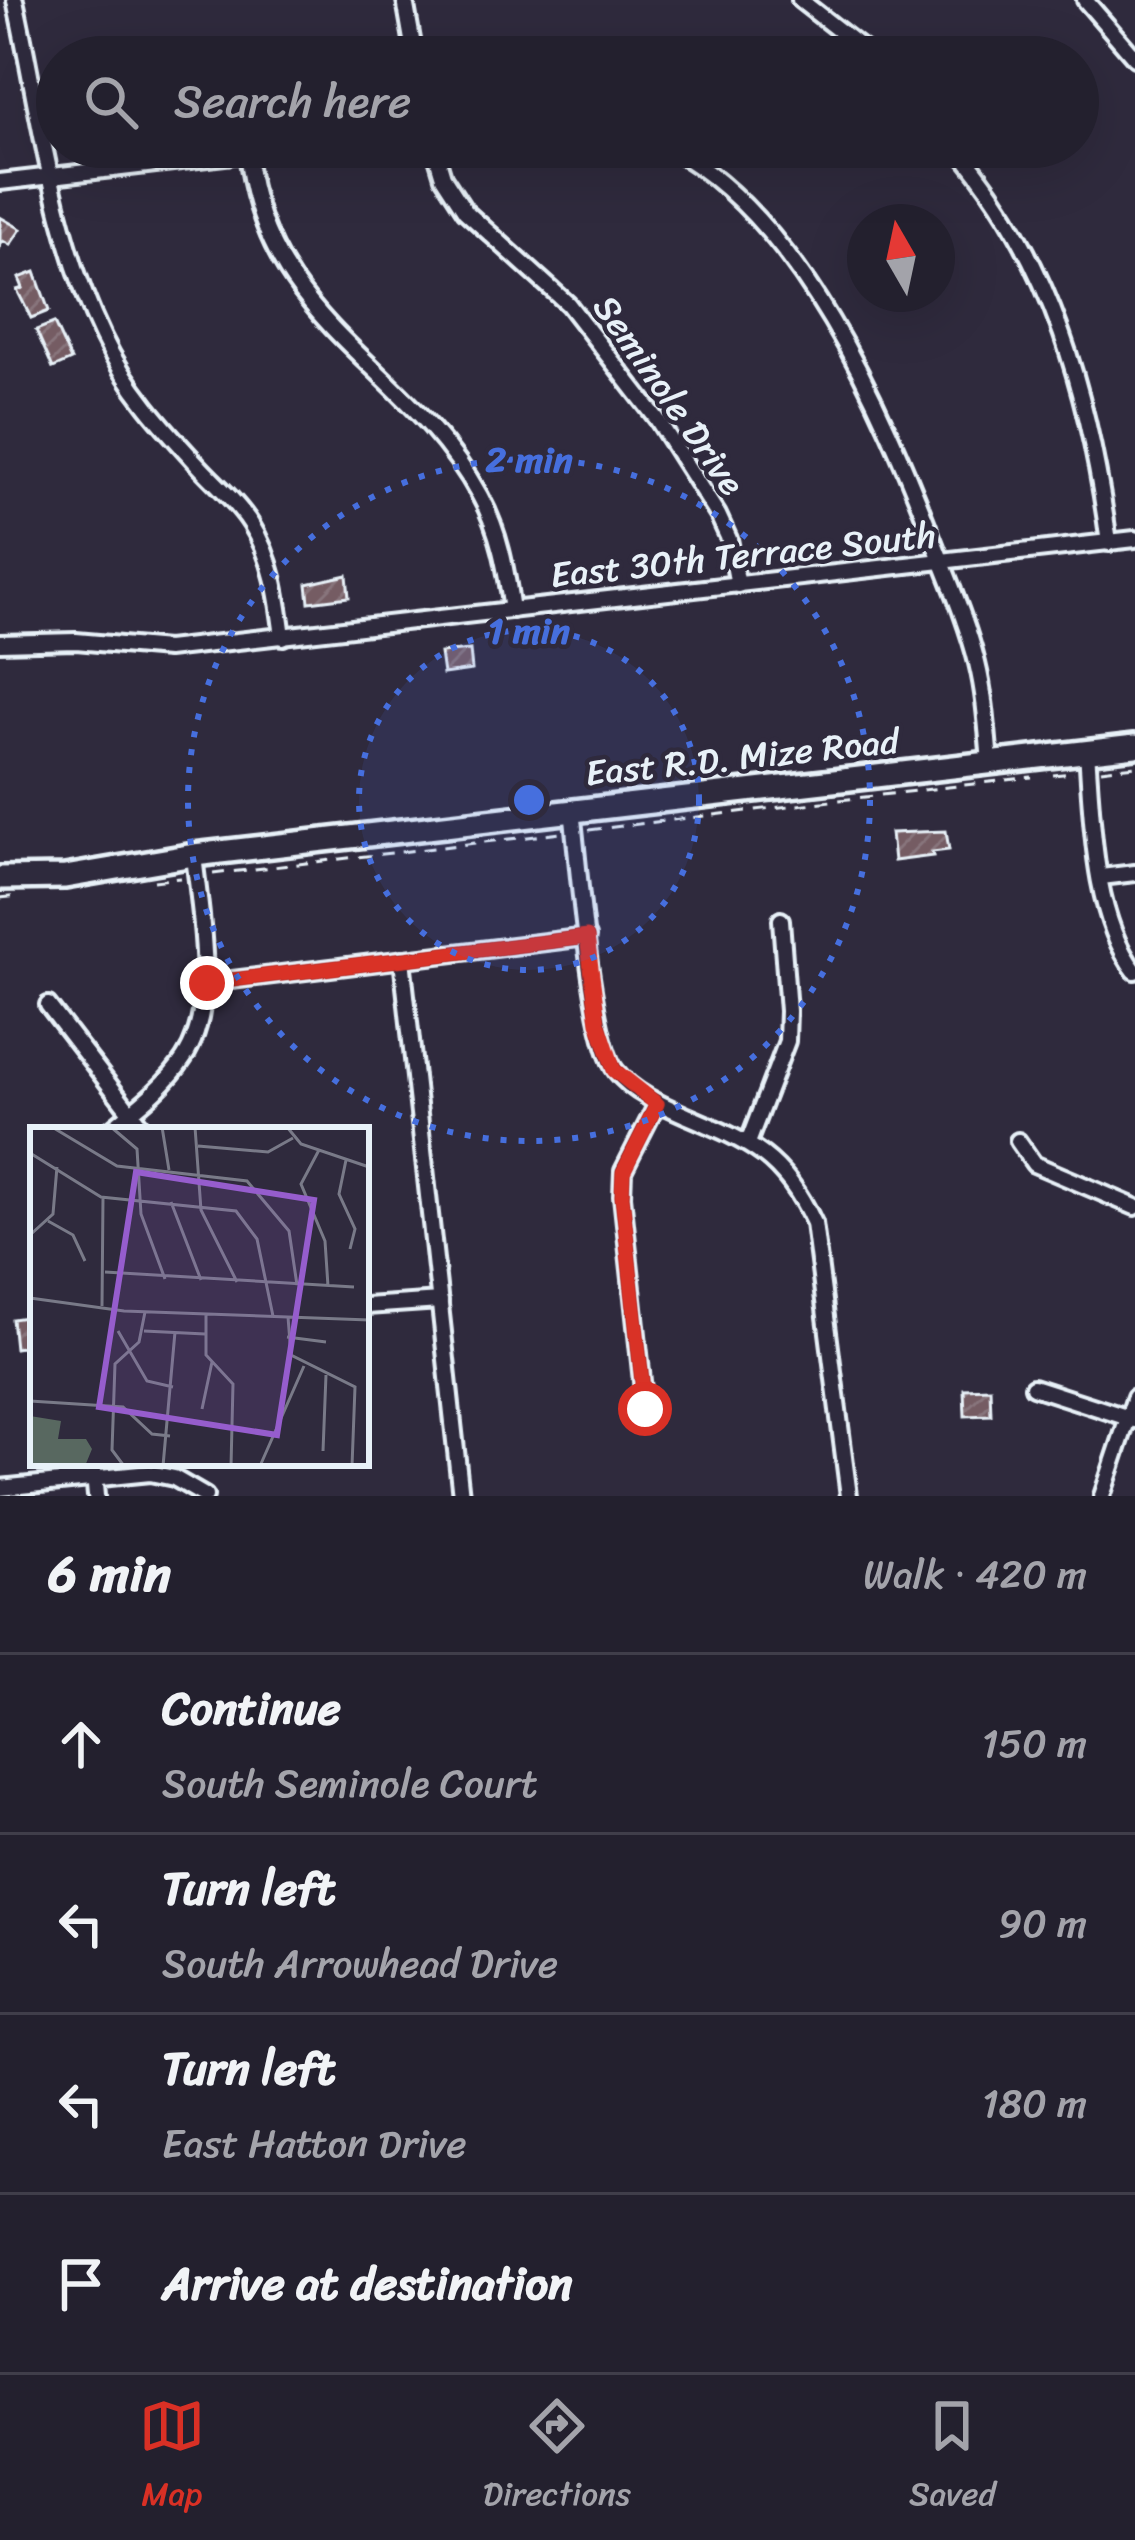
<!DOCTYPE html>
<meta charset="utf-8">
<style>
:root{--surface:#23202e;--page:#2f2d3a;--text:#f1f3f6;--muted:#a3a3aa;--line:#403e4a;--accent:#d93025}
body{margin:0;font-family:Sriracha,sans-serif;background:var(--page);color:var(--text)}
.compass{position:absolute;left:847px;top:204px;width:108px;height:108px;border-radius:50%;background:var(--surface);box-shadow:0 12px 48px #0002;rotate:351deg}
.stop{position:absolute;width:36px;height:36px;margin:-27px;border:9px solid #d93025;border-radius:50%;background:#fff}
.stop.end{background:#d93025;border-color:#fff;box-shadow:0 3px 12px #0008}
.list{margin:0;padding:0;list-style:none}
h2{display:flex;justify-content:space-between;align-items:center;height:156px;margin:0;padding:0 48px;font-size:51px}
h2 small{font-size:39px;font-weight:400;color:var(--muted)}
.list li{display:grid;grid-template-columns:78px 1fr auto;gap:36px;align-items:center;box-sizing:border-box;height:180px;padding:0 48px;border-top:3px solid var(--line)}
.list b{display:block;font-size:45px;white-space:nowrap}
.list p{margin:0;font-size:39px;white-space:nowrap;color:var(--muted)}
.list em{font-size:39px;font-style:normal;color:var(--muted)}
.icon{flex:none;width:66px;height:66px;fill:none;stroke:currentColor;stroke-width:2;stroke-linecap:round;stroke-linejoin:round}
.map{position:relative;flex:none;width:1135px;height:1496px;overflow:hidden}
.search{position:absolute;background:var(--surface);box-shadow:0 12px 48px #0002;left:36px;right:36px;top:36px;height:132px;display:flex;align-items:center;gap:30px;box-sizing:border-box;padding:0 42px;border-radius:66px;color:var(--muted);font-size:45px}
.sheet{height:876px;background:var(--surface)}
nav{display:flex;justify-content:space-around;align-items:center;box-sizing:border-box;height:168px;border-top:3px solid var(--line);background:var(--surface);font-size:33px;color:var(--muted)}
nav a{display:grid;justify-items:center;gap:6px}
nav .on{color:var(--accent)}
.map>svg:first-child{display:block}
.building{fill:url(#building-hatch);stroke:#e8f1f8;stroke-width:3}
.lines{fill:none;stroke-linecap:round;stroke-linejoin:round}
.minor-casing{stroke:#e8f1f8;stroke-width:22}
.secondary-casing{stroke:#e8f1f8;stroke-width:30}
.path{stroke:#e8f1f8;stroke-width:3;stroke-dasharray:12 9;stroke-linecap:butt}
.minor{stroke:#2f2a3d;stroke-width:14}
.secondary{stroke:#2f2a3d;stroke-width:21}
.route{stroke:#d93025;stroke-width:15}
.ring{fill:none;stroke:#466fde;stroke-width:6;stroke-dasharray:6 12}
.labels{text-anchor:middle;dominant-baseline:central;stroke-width:9;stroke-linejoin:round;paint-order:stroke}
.street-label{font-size:36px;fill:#e8f1f8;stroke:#2f2a3d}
.inset-road{fill:none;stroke:#797a88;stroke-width:3}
.view{fill:#965dcd;fill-opacity:0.15;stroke:#965dcd;stroke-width:6}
.inset-edge{fill:none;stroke:#e8f1f8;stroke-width:6}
.centre{fill:#466fde;stroke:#2f2a3d;stroke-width:6}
.ring-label{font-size:36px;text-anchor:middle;font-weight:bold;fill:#466fde;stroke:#2f2a3d;stroke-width:9;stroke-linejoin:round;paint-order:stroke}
</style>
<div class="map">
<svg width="1135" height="1496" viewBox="0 0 1135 1496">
<defs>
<pattern id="building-hatch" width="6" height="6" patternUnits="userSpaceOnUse" patternTransform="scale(3)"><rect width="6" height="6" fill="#745c64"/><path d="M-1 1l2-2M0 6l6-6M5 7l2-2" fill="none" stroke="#88747b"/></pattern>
</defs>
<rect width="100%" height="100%" fill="#2f2a3d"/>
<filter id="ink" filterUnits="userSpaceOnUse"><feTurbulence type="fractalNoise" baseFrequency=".00833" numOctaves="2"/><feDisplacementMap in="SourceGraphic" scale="24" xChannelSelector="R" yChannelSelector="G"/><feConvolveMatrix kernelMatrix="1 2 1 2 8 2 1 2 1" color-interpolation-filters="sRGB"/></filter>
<g filter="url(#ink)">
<!-- building -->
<g class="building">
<path d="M0 217 21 229 10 245 3 241 0 246Z"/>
<path d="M35 272 49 311 31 318 17 290 23 288 19 278Z"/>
<path d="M54 323 71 360 53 368 36 330Z"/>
<path d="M347 575 349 597 309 602 307 584Z"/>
<path d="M470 650 472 670 443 674 440 653Z"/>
<path d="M946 831 949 850 932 852 933 856 894 861 891 833Z"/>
<path d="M33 1316V1345L15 1348 12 1319Z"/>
<path d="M990 1388 991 1415 965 1416 964 1389Z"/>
</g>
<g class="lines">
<!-- minor casing -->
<g class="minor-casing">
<g id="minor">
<path d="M15 0C40 114 52 231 103 337 127 388 164 428 202 469 218 486 238 503 251 524 273 559 278 597 283 637"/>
<path d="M405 0 415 57"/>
<path d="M800 0 873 57"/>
<path d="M1085 0 1135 58"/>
<path d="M434 147 443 177 465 211 568 304 657 419 718 515 729 539 738 585"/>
<path d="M668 147C801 218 882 407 934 542 949 581 967 622 977 663 985 695 987 729 990 763"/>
<path d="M956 147C1052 258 1090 400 1109 543"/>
<path d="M247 153C268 329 407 361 480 496 500 532 506 570 512 610"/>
<path d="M0 182 304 147"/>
<path d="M0 643 76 641 167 649 1135 539"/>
<path d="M1087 751C1092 818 1093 917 1135 971"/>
<path d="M572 810C578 859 591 1041 616 1071 632 1092 662 1105 685 1115 751 1143 783 1156 814 1223L849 1496"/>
<path d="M1101 877 1135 873"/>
<path d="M402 959 461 1496"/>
<path d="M207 983 587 937"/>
<path d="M48 1005 144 1130"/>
<path d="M110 1130C136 1108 165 1087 184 1058 219 1005 200 915 194 855"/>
<path d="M1018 1141 1034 1164 1135 1207"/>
<path d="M748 1143 787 1041 788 1011 781 920"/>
<path d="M366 1306 440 1301"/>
<path d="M1033 1387 1135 1420"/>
<path d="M645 1409 622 1196 623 1171 657 1104"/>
<path d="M93 1463 96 1496"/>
<path d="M0 1488 150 1473 174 1478 205 1496"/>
<path d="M1102 1496 1135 1397"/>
</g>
</g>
<!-- secondary casing -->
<g class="secondary-casing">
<path id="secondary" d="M0 878 65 877 194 855 1135 746"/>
</g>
<!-- path -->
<g class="path">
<path d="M1101 770 1135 766"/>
<path d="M1053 775 1074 773"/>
<path d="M589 830 1032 777"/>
<path d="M213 874 561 833"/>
<path d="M154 881 180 878"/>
<path d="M0 898 19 896"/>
</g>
<!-- minor -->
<use href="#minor" class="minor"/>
<!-- secondary -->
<use href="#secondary" class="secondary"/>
</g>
</g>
<g class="lines" filter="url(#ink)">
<!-- route -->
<path class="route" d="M207 983 587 937 598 1022 614 1070 657 1104 623 1172 622 1196 645 1409"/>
</g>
<!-- distance rings -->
<circle cx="529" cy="800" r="170" fill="#466fde" fill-opacity=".12"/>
<g class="ring">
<circle cx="529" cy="800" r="170"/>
<circle cx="529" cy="800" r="341"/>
</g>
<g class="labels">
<!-- street labels -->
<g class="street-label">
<text transform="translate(669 395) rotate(55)">Seminole Drive</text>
<text transform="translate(743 555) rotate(-6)">East 30th Terrace South</text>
<text transform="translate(742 757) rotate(-6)">East R.D. Mize Road</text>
</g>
</g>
<!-- overview -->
<g transform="translate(30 1127)">
<rect width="339" height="339" fill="#2f2a3d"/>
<path d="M0 289 31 294 28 312H56L62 322 55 339H0Z" fill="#586860"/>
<path class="inset-road" d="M22 0 87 39 217 54 259 104 267 158M81 0 107 22 111 87 135 152M132 0 139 43M165 0 171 83 207 155M257 0 271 17 339 40M168 19 238 25 263 11M289 23 271 57 295 114 298 159M0 26 71 70 206 84 227 112 243 189M316 33 309 67 325 102 320 122M141 75 171 153M18 94 43 108 55 134M0 108 23 87 27 40M75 145 324 160M0 171 94 184 339 193M72 179 73 71M176 186V228L203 257 201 339M258 190 261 228 325 260 322 339M88 204 117 254 143 260M114 204 175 207M257 210 296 215M0 274 93 280 122 307 140 309M172 282 182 235M293 324 296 248M94 339 82 323 85 237 109 215 115 185M133 339 145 205M230 339 274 239"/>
<path class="view" d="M106 45 284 73 247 308 69 280Z"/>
<rect width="339" height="339" class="inset-edge"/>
</g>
<circle cx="529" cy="800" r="18" class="centre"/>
<g class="ring-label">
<text x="529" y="472">2 min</text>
<text x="529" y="643">1 min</text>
</g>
</svg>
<svg class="compass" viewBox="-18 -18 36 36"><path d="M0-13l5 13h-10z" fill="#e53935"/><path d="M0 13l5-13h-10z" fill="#a3a3aa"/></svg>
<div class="stop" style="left:645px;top:1409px"></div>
<div class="stop end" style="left:207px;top:983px"></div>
<div class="search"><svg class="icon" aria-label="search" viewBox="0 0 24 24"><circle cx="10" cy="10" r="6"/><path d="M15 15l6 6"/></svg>Search here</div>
</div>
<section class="sheet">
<h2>6 min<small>Walk · 420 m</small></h2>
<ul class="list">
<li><svg class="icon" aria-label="ahead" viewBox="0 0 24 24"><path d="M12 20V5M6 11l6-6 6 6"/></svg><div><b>Continue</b><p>South Seminole Court</p></div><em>150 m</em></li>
<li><svg class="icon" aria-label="left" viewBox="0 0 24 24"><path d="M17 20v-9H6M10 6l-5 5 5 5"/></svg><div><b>Turn left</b><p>South Arrowhead Drive</p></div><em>90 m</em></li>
<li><svg class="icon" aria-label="left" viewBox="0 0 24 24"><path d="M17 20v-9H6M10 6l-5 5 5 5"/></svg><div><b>Turn left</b><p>East Hatton Drive</p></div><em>180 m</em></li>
<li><svg class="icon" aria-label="arrive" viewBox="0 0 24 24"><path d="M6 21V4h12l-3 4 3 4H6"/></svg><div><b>Arrive at destination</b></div></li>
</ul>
</section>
<nav>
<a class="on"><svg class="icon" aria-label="map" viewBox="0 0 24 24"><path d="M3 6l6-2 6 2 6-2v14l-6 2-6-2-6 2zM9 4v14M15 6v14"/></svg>Map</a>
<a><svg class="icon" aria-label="directions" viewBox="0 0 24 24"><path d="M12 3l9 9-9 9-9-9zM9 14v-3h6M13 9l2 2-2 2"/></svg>Directions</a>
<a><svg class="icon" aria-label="saved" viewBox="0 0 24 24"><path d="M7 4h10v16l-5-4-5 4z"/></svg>Saved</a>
</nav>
